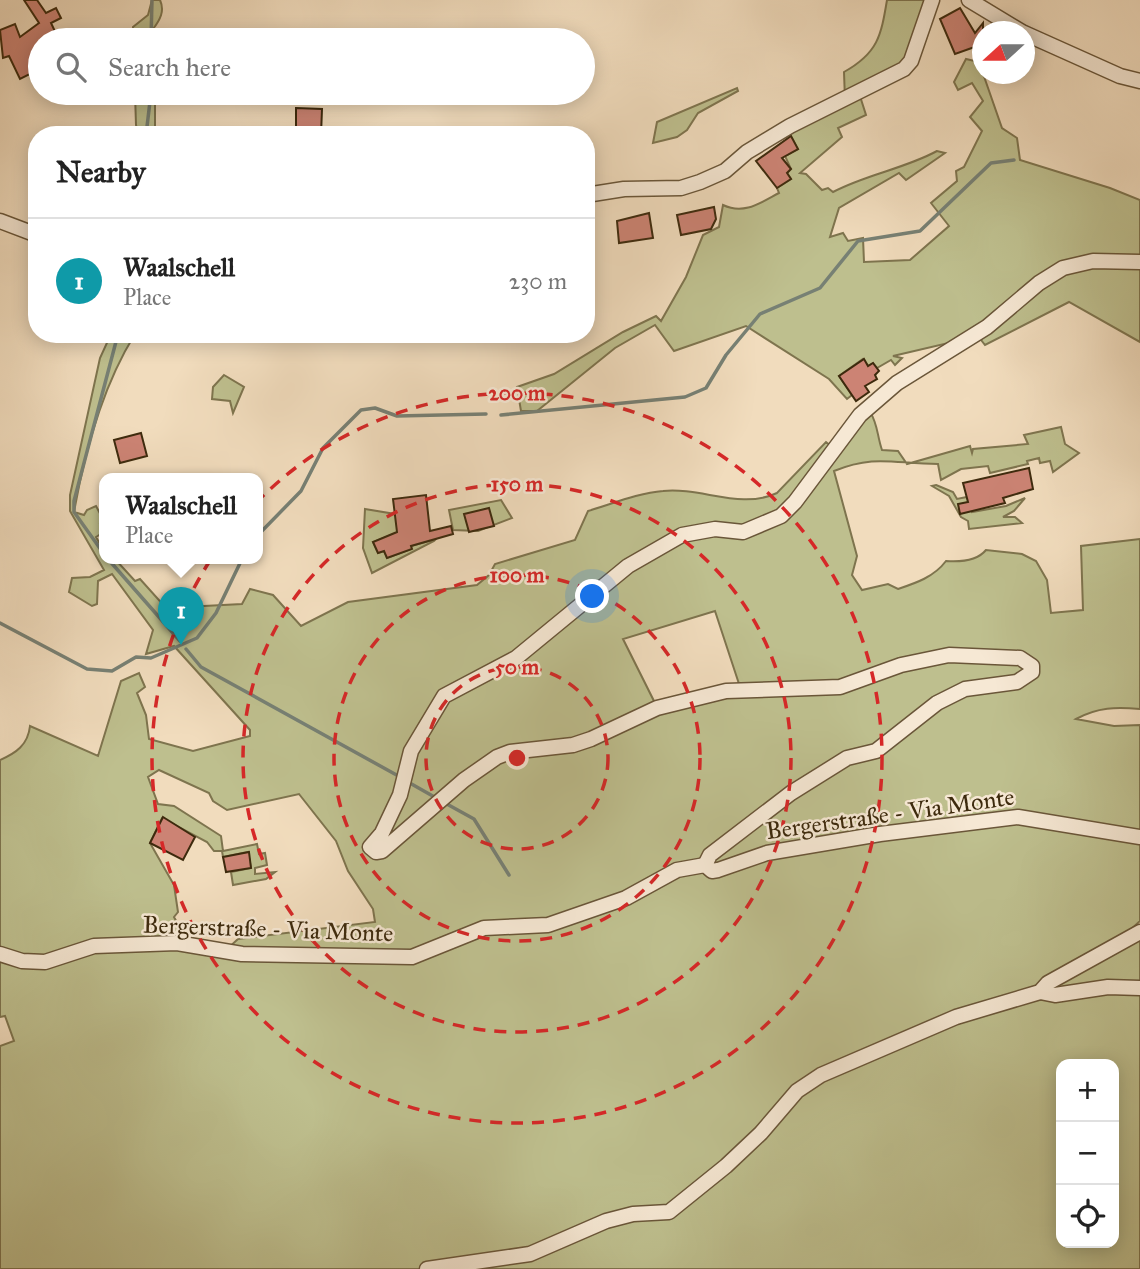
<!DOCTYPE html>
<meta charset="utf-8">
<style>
:root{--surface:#fff;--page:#f6f6f6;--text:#222;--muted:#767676;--line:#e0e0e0;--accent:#8f2418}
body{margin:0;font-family:"IM FELL Great Primer",serif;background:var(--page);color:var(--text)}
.controls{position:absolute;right:21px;bottom:21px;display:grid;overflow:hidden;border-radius:14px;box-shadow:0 4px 18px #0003}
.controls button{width:63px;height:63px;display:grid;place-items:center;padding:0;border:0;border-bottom:2px solid var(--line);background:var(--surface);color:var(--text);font:35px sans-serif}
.compass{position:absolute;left:972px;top:21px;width:63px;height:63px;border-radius:50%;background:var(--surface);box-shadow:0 4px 18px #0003;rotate:249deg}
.you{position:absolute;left:593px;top:597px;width:24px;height:24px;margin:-18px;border:5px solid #fff;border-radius:50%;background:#1a73e8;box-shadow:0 0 0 10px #1a73e833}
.badge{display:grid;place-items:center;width:46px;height:46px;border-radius:50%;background:var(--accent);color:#fff;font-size:23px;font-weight:700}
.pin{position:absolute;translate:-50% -58px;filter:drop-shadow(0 2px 4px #0008)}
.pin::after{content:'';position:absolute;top:37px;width:24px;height:21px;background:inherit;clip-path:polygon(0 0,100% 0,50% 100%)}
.popup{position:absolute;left:99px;top:473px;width:164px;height:91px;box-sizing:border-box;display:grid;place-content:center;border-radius:14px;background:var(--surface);filter:drop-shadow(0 2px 5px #0005);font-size:23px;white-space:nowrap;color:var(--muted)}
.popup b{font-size:26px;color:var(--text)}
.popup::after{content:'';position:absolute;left:50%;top:100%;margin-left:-14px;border:14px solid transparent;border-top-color:var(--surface)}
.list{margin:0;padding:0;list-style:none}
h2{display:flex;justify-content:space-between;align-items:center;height:91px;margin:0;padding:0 28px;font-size:30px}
h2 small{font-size:23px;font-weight:400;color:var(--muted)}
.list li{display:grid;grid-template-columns:46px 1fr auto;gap:21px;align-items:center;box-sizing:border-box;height:126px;padding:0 28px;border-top:2px solid var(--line)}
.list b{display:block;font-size:26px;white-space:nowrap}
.list p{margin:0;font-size:23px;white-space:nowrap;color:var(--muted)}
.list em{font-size:23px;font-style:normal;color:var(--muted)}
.icon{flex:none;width:38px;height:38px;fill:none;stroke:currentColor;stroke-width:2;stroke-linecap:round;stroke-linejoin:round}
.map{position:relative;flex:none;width:1140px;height:1269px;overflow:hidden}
.search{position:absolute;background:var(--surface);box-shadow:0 4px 18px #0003;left:28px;top:28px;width:567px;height:77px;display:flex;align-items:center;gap:18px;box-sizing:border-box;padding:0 24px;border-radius:38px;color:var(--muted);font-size:26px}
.panel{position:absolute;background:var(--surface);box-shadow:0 4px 18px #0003;left:28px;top:126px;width:567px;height:217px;border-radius:28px}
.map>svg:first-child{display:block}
.green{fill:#bebf8e;stroke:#7e744e;stroke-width:2;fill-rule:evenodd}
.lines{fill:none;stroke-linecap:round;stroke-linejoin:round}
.stream{stroke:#778074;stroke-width:3.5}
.building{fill:#cc8374;stroke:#3d2a0d;stroke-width:2}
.minor-casing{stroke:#6a5639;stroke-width:17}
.minor{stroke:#f6e8d4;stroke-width:14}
.ring{fill:none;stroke:#d62828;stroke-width:3.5;stroke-dasharray:12 9}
.labels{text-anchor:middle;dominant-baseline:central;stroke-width:5;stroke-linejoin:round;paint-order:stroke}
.street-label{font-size:24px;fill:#3d2a0d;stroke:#f6e8d4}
.centre{fill:#d62828;stroke:#f6e8d4;stroke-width:3.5}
.ring-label{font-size:21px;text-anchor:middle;font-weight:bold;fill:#d62828;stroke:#f6e8d4;stroke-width:5;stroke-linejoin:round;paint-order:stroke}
</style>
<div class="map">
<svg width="1140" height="1269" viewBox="0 0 1140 1269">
<rect width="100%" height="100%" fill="#f1dcbd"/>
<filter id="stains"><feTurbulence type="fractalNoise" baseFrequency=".00286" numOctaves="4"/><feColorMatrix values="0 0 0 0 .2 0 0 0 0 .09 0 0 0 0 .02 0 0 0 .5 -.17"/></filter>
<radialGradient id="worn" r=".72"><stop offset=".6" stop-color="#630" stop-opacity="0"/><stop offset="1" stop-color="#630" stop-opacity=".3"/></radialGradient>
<!-- green -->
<g class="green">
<path d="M152 0H160C165 11 160 20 153 29L158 40H133V27L148 15Z"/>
<path d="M887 0H932L911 61 859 93 866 115 838 128 842 137 800 173 806 174 822 190 828 188 833 192C867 174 904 169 937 151L945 153 906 180 899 173 839 208 830 237 843 233 848 241 863 238 864 262 910 260 949 226 931 203 957 181 956 171 964 167 982 131 970 117 983 101 972 83 958 90 954 82 966 59 979 62 1002 128 1017 138 1020 160 1110 188 1140 200V342L1069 302 985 345 978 336 893 356 902 358 895 365 891 360 877 368 873 363 868 366 863 359 839 376 852 395 847 399 829 379 746 326 674 351 655 325 615 348 537 411H521L517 387 554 374 623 332 656 316 661 321 686 277 703 235 719 227 723 205C744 215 760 203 779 193L777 188 791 179 787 173 791 169 785 156 798 149 790 135 774 143 845 100 844 72C878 53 881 36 887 0Z"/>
<path d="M737 88 738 91 698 113 687 130 677 137 653 143 657 122Z"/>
<path d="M135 93H155V135H139L136 125Z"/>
<path d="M111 334H135C102 387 85 450 74 512L84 515 87 510 96 506 104 521 100 524 104 532 96 537 104 551V559H115L135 581 140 579 166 608 242 604 250 589 273 595 301 626 348 602 477 585 489 575 495 564 575 540 588 511C612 504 638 493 663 491 701 487 741 510 777 493L826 442 836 450 870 412C878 424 877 436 882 450L898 451 907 464 970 446 972 453 973 449 1028 444 1024 435 1061 427 1065 444 1079 453 1053 472 1050 461 1040 463 1039 458 1027 461 1028 464 990 473 988 466 961 469 941 480 938 464C895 464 875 454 834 471L857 556 852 575 862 590 888 584 898 589C916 583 934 577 946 561 960 562 977 561 986 550L1022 554 1036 561 1047 580 1051 613 1083 610 1081 546 1140 539V709C1116 707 1098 707 1076 719L1114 726 1140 725V921L1125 935 1140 938V1269H0V1046L14 1041 5 1016 0 1017V760C16 753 28 745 30 726L98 756 121 681 139 673 145 687 137 693 146 715 149 739 193 751 250 736V730L174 646 146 654 153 630 112 574 98 581 97 604 92 606 69 592 72 578 90 577 104 570 70 511V495L100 358ZM715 611 741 690 657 707 623 639ZM159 770 209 793 213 801 227 810 299 794 336 841 348 871 373 909 375 922 238 939 223 953 177 943 180 928 174 917 178 912 174 885 150 843 162 818 207 842 214 851H222L223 857 248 852 251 868 231 872 233 885 266 879 275 872 255 874V868L267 865 265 853 259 854 257 844 223 851 221 836 174 806 158 804 148 777ZM1061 1064H1114V1243H1061Z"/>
<path d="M224 375 244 387 233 413 230 401 212 399 213 387Z"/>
<path d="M936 485 953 492 957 499 967 497 972 512 1006 506 1025 498 1014 511 1003 517H1015L1022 523 969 529 968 521 961 517 949 496 932 486Z"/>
<path d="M501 500 512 518 478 531 453 530 449 510Z"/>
<path d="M365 509 395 514 404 530 373 542 378 553 384 551 387 558 411 549V546L436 539 434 541 372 573 363 548Z"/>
</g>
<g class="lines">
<!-- stream -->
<g class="stream">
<path d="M151 40 152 0"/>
<path d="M146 135 151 93"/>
<path d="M501 415 685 397 706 388 726 355 760 314 820 288 858 241 920 231 991 163 1014 160"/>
<path d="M258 535 301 491 323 448 361 410 375 408 397 416 486 414"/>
<path d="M104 554 74 512V501L118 334"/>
<path d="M108 559 180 641"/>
<path d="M0 623 87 669 112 671 136 657 151 658 197 638 216 613 242 559"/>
<path d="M186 649 201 667 402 778"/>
<path d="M408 782 438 799"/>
<path d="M445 803 474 819 509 875"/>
</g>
</g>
<!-- building -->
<g class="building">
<path d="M24 0H37L46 13 56 8 61 18 51 23 59 40H40V69L20 79 9 56 3 58 0 30 15 24 20 37 39 23Z"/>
<path d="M960 8 975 33 983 23V44L955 54 940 19Z"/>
<path d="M296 108 322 109 321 135H296Z"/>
<path d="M791 136 798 149 782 158 791 169 787 173 791 179 777 188 756 161Z"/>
<path d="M714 207 716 219 711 229 681 235 677 215Z"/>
<path d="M649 213 653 238 619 243 617 221Z"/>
<path d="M864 359 868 366 873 363 879 371 875 375 877 379 865 386 869 392 856 401 839 376Z"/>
<path d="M141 433 147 456 120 463 114 440Z"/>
<path d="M1029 468 1033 489 1003 498 1005 503 960 514 958 504 968 502 963 483Z"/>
<path d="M426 495 430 531 451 526 453 534 411 546 412 549 387 558 384 551 378 553 373 542 397 532 393 499Z"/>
<path d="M489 508 494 526 469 532 464 514Z"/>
<path d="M163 817 195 837 183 860 150 843Z"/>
<path d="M249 852 251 868 226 872 223 857Z"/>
</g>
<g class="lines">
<!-- minor casing -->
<g class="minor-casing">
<g id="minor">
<path d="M969 0 1022 32"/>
<path d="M1024 33 1120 76 1140 81"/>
<path d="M586 195 624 189 681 188 700 182 725 171 747 152 790 126 904 69 911 61 932 0"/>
<path d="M0 221 37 235"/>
<path d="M705 865 710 855 791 793 847 758 876 751 937 703 965 689 1017 682 1032 672V666L1020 658 949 655 901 665 840 687 726 691 657 708 591 739 573 745 510 752 497 757 464 780 382 851 376 852 370 847 382 833 400 795 411 751 444 696 516 658 628 566 682 535 715 529 743 532 781 516 795 502 860 415 897 383 987 327 1039 283 1063 268 1093 261 1140 262"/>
<path d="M0 954 22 961 45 962 94 946 177 943 242 954 412 957 484 928 548 925 626 898 677 870 705 865 712 871 718 870 767 853 880 834 1018 817 1140 837"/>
<path d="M1040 992 1055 995 1108 987 1140 988"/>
<path d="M427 1269 530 1254 606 1221 633 1214 669 1212 726 1166 761 1133 797 1091 821 1075 956 1017 1040 992 1048 983 1140 932"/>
</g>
</g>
<!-- minor -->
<use href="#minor" class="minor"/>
</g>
<!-- distance rings -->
<g class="ring">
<circle cx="517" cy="758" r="91"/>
<circle cx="517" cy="758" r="183"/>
<circle cx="517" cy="758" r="274"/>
<circle cx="517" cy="758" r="365"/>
</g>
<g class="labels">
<!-- street labels -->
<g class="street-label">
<text transform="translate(890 814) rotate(-8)">Bergerstraße - Via Monte</text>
<text transform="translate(268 929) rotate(2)">Bergerstraße - Via Monte</text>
</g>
</g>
<circle cx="517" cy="758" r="10" class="centre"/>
<g class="ring-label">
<text x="517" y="400">200 m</text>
<text x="517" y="491">150 m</text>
<text x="517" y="582">100 m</text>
<text x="517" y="674">50 m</text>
</g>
<rect width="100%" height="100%" filter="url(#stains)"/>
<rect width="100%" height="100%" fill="url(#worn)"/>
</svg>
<div class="controls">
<button>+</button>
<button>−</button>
<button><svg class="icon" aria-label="locate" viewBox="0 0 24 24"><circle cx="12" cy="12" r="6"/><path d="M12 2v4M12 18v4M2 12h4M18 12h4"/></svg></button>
</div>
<svg class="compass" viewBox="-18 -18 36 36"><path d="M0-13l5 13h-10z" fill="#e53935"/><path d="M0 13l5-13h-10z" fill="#767676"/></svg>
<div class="you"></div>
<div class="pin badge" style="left:181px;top:645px;background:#0f9aa8">1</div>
<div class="popup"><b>Waalschell</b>Place</div>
<div class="search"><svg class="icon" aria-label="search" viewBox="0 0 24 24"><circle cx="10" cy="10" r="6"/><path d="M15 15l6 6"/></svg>Search here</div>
<section class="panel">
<h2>Nearby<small></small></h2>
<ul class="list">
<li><span class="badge" style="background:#0f9aa8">1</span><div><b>Waalschell</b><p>Place</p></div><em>230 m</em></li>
</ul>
</section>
</div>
